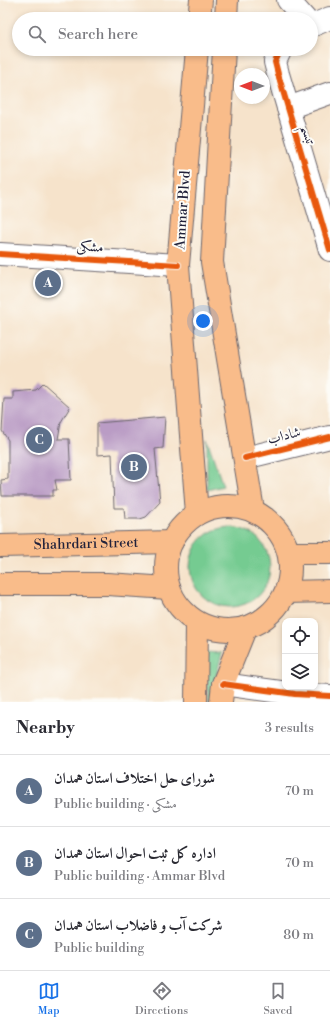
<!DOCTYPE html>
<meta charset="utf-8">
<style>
:root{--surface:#fff;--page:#f2f2f3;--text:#2b2b33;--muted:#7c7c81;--line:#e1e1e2;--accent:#1a73e8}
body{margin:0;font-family:"Libre Bodoni",Amiri,serif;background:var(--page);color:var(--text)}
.controls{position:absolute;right:12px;bottom:12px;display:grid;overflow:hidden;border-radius:8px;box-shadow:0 2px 6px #0003}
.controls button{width:36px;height:36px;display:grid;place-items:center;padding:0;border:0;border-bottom:1px solid var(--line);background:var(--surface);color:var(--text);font:20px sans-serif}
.compass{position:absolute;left:234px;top:68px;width:36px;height:36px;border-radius:50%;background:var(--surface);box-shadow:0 2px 6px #0003;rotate:270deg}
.you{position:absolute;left:203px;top:321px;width:14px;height:14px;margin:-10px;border:3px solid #fff;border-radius:50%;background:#1a73e8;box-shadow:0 0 0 6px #1a73e833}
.badge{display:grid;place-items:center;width:26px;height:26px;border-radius:50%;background:var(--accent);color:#fff;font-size:13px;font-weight:700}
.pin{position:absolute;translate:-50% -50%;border:2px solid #fff;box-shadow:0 1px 4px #0006}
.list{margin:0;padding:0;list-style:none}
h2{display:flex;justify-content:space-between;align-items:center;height:52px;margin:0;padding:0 16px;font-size:17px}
h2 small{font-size:13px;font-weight:400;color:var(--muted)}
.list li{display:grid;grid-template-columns:26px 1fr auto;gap:12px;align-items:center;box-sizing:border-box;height:72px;padding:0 16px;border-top:1px solid var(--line)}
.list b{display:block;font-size:15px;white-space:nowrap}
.list p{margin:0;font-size:13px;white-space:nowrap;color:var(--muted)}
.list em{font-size:13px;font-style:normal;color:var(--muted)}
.icon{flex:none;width:22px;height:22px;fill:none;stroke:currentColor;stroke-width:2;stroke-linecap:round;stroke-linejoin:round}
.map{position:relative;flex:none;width:330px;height:702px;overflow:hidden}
.search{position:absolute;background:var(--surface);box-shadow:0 2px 6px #0003;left:12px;right:12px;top:12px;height:44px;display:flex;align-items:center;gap:10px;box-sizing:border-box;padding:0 14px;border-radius:22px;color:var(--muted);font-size:15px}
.sheet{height:268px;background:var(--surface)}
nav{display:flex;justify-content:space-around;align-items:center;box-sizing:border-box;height:56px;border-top:1px solid var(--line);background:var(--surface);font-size:11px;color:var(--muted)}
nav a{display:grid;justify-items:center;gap:2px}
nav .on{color:var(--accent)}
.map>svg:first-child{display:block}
.green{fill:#74cb91;stroke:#4b7666}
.building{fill:#ba9cc5}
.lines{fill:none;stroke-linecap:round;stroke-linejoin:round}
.minor-casing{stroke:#6c666d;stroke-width:24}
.major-casing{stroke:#6c666d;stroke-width:24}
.minor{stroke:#fff;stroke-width:22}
.major{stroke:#f9bc8a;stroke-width:22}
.cycleway-casing{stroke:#fdfcf7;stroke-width:8}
.cycleway{stroke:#e8590c;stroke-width:6}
.labels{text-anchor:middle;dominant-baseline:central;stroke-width:4;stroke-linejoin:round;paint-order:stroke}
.street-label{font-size:14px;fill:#22223b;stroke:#fdfcf7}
</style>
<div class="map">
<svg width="330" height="702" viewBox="0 0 330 702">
<rect width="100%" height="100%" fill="#fdfcf7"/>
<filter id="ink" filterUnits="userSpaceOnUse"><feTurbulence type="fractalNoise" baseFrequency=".025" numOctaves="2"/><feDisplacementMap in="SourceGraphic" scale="8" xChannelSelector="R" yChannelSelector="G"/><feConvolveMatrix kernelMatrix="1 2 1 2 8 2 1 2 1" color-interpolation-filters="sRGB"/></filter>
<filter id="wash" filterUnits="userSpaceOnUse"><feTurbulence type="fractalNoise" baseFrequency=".012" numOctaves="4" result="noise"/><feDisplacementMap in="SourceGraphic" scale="16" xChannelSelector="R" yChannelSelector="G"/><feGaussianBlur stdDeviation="0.9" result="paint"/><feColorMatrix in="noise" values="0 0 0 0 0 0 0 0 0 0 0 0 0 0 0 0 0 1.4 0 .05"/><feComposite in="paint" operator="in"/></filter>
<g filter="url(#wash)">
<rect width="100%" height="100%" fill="#f6e3cb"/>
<!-- green -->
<g class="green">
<path d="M207 439 223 486 207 490Z"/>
<circle cx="230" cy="567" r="40"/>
<path d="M204 652 222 653 210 702H209Z"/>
</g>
<g id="blocks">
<!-- building -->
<g class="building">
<path d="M43 383 70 407 61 422 58 439H69L71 480H55L57 490H53V496H2L1 480 8 479V440L2 431 4 399H13V392L36 390Z"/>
<path d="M165 417 163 448 155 449 160 502 146 517 140 519H125L124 508H114L112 454 97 455V423Z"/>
</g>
</g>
</g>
<g filter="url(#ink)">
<use href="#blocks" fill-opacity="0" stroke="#6c666d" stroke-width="1"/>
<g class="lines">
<!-- minor casing -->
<g class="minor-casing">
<g id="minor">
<path d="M288 0 305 19"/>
<path d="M311 26 330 18"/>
<path d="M281 49 275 62 278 74 330 250"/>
<path d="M288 108 330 93"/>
<path d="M0 254 178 265"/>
<path d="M245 458 330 437"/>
<path d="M223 684 295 694 330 696"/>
</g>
</g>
<!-- major casing -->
<g class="major-casing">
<g id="major">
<path d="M199 19 201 0"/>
<path d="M226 19 227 0"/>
<path d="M197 49 178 265 197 514"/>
<path d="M224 49 212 262 253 510"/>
<circle cx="228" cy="568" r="62"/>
<path id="s1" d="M0 546 172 542"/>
<path d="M289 553H330"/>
<path d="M0 584H107L169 588"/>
<path d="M286 592 330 591"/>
<path d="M196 702 197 623"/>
<path d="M221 702 223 684 245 629"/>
</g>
</g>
<!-- minor -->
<use href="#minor" class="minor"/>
<!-- major -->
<use href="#major" class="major"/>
<!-- cycleway casing -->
<g class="cycleway-casing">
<g id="cycleway">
<path d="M281 49 275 62 278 74 330 250"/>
<path d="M0 254 178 265"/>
<path d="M245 458 330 437"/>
<path d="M223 684 295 694 330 696"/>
</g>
</g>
<!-- cycleway -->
<use href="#cycleway" class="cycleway"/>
</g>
</g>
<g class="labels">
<!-- street labels -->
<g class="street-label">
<text transform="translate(308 135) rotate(74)">تبسم</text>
<text transform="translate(183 210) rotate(-86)">Ammar Blvd</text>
<text transform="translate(90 247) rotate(4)">مشکی</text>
<text transform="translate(284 436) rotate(-14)">شاداب</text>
<text stroke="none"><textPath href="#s1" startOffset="86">Shahrdari Street</textPath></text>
</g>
</g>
</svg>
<div class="controls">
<button><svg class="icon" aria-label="locate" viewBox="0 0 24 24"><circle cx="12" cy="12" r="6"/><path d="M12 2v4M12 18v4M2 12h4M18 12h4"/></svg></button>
<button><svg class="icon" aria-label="layers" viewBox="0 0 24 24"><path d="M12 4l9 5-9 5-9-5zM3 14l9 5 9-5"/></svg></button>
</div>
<svg class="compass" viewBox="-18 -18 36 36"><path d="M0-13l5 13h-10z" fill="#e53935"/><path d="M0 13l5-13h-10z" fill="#7c7c81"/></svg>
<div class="you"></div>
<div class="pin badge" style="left:48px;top:283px;background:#5c6f8a">A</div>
<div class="pin badge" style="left:134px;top:467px;background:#5c6f8a">B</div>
<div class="pin badge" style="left:39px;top:440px;background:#5c6f8a">C</div>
<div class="search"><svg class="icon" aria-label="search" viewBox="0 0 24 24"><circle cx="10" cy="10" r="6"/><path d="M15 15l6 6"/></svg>Search here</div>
</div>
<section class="sheet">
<h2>Nearby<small>3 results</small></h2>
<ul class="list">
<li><span class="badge" style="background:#5c6f8a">A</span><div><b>شوراى حل اختلاف استان همدان</b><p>Public building · مشکی</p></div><em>70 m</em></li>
<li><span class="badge" style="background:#5c6f8a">B</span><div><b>اداره کل ثبت احوال استان همدان</b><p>Public building · Ammar Blvd</p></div><em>70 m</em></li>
<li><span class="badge" style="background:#5c6f8a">C</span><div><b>شرکت آب و فاضلاب استان همدان</b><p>Public building</p></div><em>80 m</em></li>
</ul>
</section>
<nav>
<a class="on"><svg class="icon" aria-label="map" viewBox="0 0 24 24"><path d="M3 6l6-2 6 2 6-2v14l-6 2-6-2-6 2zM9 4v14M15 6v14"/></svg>Map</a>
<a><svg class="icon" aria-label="directions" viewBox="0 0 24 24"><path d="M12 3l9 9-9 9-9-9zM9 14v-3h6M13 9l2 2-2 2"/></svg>Directions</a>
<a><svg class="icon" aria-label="saved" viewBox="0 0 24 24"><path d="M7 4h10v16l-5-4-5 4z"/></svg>Saved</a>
</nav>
